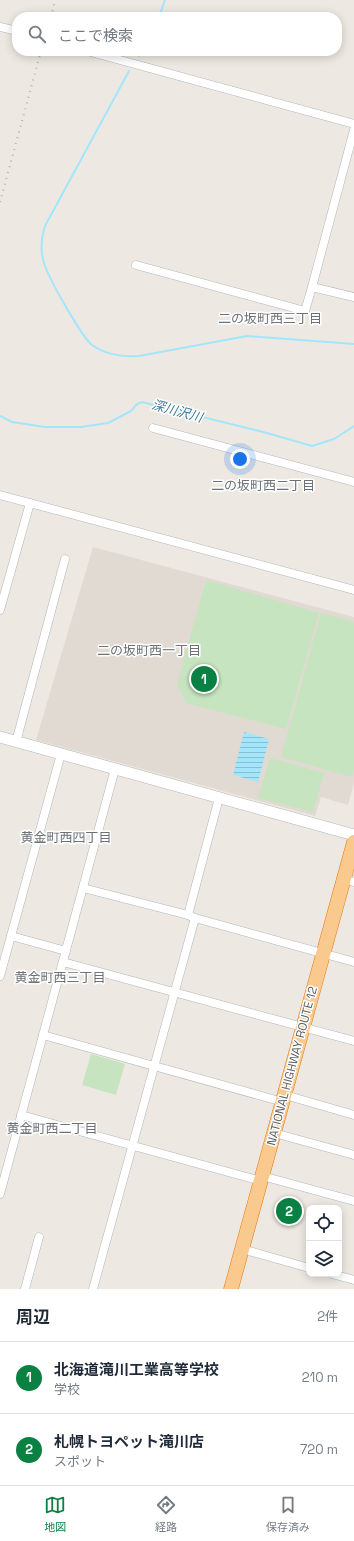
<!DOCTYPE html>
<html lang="ja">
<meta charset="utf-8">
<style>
:root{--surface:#fff;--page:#f2f2f3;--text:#1f2937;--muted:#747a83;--line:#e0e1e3;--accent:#0b8043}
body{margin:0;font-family:"Space Grotesk","Noto Sans JP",sans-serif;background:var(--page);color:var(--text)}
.controls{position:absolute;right:12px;bottom:12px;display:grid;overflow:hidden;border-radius:8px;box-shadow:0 2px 10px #0003}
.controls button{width:36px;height:36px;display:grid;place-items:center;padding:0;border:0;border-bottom:1px solid var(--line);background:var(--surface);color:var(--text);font:20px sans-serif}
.you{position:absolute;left:240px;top:459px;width:14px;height:14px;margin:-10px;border:3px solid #fff;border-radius:50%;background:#1a73e8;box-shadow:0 0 0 6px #1a73e833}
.badge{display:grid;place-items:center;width:26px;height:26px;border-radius:50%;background:var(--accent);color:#fff;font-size:13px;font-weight:700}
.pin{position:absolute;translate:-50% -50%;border:2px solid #fff;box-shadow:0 1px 4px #0006}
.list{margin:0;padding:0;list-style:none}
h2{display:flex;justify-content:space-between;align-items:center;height:52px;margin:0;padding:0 16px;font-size:17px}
h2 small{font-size:13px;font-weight:400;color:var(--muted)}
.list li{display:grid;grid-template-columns:26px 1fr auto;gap:12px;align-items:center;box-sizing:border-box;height:72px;padding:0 16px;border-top:1px solid var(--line)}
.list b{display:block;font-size:15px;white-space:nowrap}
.list p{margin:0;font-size:13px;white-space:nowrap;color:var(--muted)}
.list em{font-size:13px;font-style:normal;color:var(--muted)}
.icon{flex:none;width:22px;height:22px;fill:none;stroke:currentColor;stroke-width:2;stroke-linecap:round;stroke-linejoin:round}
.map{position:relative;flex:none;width:354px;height:1289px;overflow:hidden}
.search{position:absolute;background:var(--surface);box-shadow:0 2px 10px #0003;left:12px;right:12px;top:12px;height:44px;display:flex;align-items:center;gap:10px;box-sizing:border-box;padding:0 14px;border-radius:16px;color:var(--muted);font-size:15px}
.sheet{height:196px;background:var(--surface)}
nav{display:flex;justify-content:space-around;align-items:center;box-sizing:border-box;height:56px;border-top:1px solid var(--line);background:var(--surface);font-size:11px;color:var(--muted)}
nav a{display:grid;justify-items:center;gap:2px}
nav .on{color:var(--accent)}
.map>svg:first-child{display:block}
.education{fill:#e0dad3}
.green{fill:#c6e4bf}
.water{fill:url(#water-rules)}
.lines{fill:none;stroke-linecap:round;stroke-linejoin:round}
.stream{stroke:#a3e6fc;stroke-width:2}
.street-casing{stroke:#b3b6b9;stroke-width:9}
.secondary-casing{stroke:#b2b7ba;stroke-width:12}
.highway-casing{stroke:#e87808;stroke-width:15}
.street{stroke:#fff;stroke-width:8}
.secondary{stroke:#fff;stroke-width:11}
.highway{stroke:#f9c98d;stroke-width:14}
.rail{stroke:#b1b2b3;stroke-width:2;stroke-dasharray:1 5;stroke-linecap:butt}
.labels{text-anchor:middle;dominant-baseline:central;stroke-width:3;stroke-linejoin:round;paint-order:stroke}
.street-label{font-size:12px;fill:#5b6063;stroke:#fff}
.neighbourhood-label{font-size:13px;fill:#6c7275;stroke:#fff}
.water-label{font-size:13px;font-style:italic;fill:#3c7d9c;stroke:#fff}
</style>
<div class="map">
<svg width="354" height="1289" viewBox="0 0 354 1289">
<defs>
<pattern id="water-rules" width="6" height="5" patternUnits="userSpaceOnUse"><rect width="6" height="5" fill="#a3e6fc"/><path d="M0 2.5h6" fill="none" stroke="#88bed0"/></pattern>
</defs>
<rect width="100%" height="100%" fill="#ede9e2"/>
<!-- education -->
<path class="education" d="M93 547 354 617V783L348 805 321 797 315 816 36 740Z"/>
<!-- green -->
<g class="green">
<path d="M206 580 319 613 286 729 186 703 177 684Z"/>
<path d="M321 613 354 622V771L352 777 281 757Z"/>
<path d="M270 758 324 773 313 812 258 798Z"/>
<path d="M91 1054 125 1064 116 1095 82 1085Z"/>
</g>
<!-- water -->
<path class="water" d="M244 732 269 739 258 782 233 775Z"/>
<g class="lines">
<!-- stream -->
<g class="stream">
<path d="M159 17 165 0"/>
<path d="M139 56 141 51"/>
<path d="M129 71 45 226C41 239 40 253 45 266 50 280 81 336 92 345 106 355 122 357 139 356L247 336 354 344"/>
<path d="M0 416 12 422 45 427H81L108 423 131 411 137 404 142 402 267 433 312 446 334 439 354 426"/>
</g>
<!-- street casing -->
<g class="street-casing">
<g id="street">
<path d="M0 27 17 31"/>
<path d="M87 51 354 124"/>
<path d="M354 130 312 287 354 297"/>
<path d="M136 265 305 311 312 287"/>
<path d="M153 428 354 482"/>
<path d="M0 495 354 590"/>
<path d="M0 610 30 503"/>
<path d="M16 742 65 559"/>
<path d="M344 879 354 882"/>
<path d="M83 888 188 915 195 918 354 962"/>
<path d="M188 915 219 798"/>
<path d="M11 936 66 951"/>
<path d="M63 962 354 1041"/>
<path d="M0 976 61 754"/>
<path d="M43 1035 283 1102"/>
<path d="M285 1095 354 1115"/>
<path d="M21 1115 261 1181"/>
<path d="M274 1133 354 1155"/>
<path d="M262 1176 354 1201"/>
<path d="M0 1194 115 769"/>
<path d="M242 1249 309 1268"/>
<path d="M332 1274 354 1280"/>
<path d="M25 1289 39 1237"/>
<path d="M93 1289 195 918"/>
</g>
</g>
<!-- secondary casing -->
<g class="secondary-casing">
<path id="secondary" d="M0 737 354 835"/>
</g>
<!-- highway casing -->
<g class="highway-casing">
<path id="highway" d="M231 1289 354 842"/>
</g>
<!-- street -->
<use href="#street" class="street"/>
<!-- secondary -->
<use href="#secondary" class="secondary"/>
<!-- highway -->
<use href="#highway" class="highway"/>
<!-- rail -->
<g class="rail">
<path d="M51 17 55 0"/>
<path d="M0 202 41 51"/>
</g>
</g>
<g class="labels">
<!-- street labels -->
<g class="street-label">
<text transform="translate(292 1066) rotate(-75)">NATIONAL HIGHWAY ROUTE 12</text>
</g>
<!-- neighbourhood labels -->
<g class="neighbourhood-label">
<text x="270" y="318">二の坂町西三丁目</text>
<text x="263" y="485">二の坂町西二丁目</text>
<text x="149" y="650">二の坂町西一丁目</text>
<text x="66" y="837">黄金町西四丁目</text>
<text x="60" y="977">黄金町西三丁目</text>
<text x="52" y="1128">黄金町西二丁目</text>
</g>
<!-- water labels -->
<g class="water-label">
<text transform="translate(177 411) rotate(15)">深川沢川</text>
</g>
</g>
</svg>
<div class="controls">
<button><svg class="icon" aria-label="locate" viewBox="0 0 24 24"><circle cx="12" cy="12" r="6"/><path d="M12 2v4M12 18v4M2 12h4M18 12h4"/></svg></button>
<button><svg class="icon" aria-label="layers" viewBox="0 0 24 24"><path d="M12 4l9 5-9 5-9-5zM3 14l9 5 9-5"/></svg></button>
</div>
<div class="you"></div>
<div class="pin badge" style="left:204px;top:679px">1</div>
<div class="pin badge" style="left:289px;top:1211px">2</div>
<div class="search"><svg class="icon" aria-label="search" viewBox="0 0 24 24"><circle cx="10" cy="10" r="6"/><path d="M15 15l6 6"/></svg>ここで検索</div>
</div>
<section class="sheet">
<h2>周辺<small>2件</small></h2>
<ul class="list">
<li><span class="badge">1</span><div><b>北海道滝川工業高等学校</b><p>学校</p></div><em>210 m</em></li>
<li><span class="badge">2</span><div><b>札幌トヨペット滝川店</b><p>スポット</p></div><em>720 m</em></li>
</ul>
</section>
<nav>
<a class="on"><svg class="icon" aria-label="map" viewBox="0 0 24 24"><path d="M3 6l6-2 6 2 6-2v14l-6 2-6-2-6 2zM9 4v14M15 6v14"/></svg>地図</a>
<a><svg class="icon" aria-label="directions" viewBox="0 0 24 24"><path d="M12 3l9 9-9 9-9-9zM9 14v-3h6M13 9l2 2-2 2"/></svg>経路</a>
<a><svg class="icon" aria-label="saved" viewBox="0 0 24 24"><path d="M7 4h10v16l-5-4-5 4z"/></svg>保存済み</a>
</nav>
